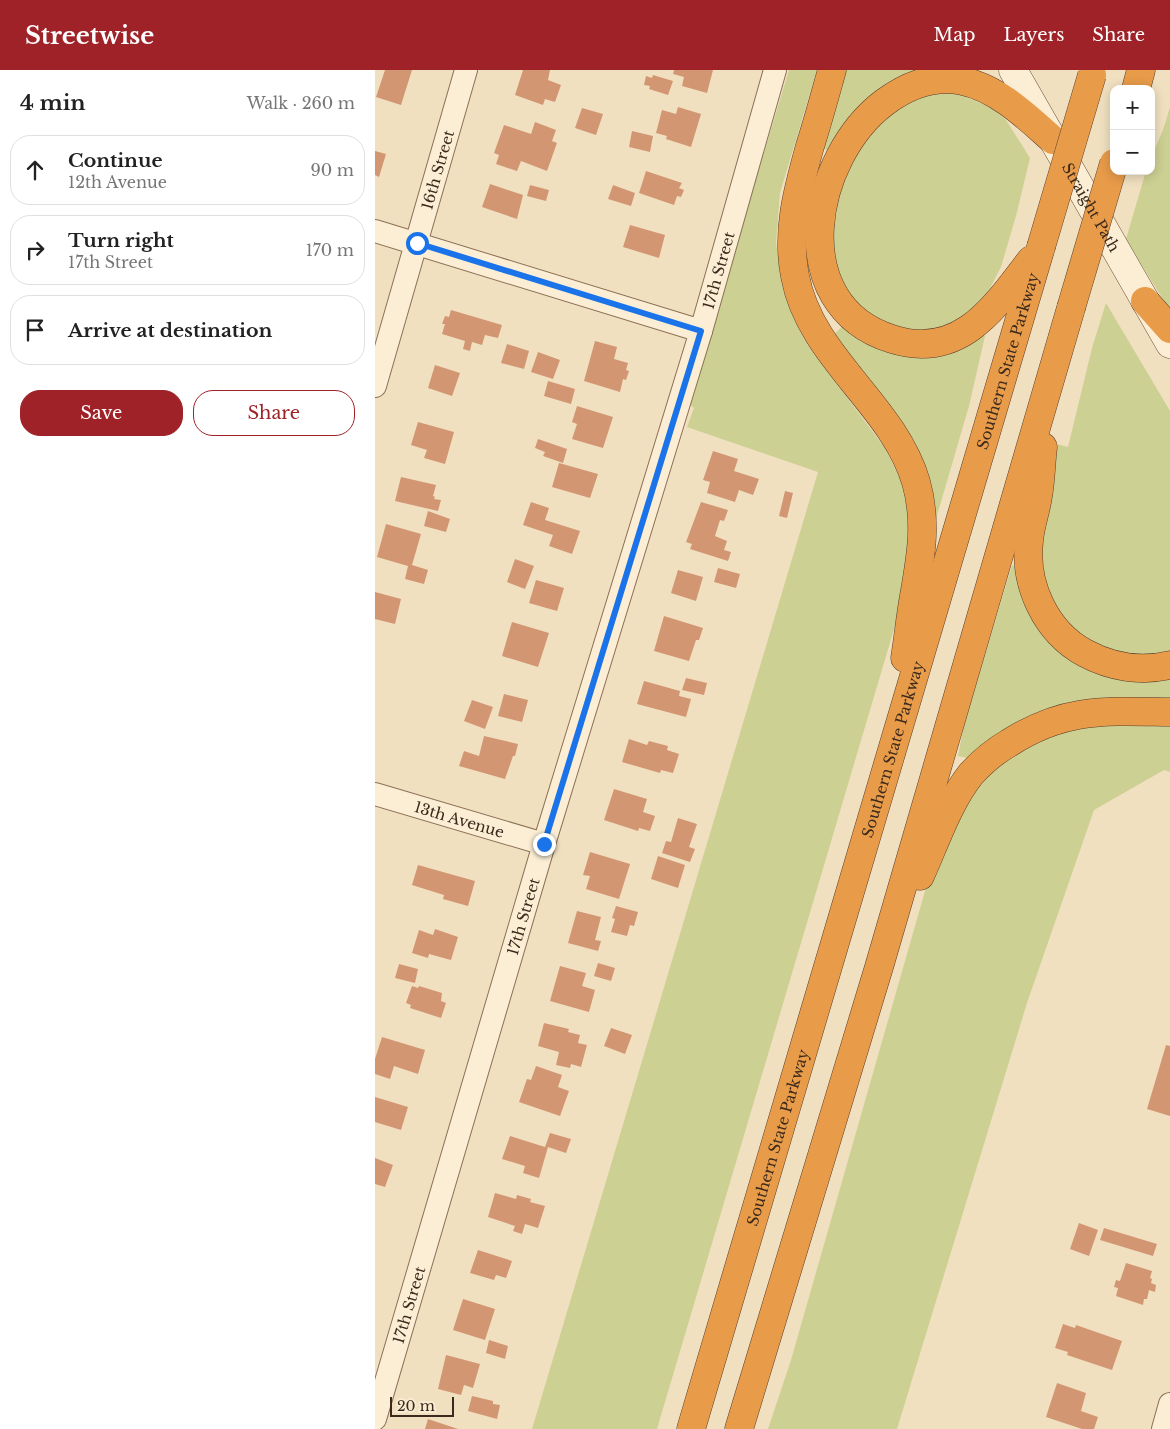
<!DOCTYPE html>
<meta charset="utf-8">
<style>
:root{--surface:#fff;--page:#f6f6f6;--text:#222;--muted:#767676;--line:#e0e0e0;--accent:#9f2228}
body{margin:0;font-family:"Libre Baskerville",serif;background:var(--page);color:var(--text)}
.controls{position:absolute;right:15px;top:15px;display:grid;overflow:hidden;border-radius:10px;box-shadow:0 2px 12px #0003}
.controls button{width:45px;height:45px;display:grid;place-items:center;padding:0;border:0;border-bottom:1px solid var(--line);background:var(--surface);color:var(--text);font:25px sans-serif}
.scale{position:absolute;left:15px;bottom:12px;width:64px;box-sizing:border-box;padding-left:5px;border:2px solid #3a291c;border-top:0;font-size:14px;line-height:18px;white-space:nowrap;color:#3a291c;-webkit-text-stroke:4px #f8ebd0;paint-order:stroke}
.stop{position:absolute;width:15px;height:15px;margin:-11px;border:4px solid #1a73e8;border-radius:50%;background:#fff}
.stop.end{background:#1a73e8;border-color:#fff;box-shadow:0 1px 5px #0008}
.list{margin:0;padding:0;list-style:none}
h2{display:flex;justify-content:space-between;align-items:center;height:65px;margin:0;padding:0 20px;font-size:21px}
h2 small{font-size:16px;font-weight:400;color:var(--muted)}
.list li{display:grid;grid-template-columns:32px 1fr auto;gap:15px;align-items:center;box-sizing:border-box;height:70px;margin:0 10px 10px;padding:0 10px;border:1px solid var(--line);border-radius:20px}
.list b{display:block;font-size:19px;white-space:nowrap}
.list p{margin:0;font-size:16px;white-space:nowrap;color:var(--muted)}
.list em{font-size:16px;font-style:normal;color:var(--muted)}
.actions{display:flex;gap:10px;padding:15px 20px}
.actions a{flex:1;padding:11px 0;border:1px solid var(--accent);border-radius:20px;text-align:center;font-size:18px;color:var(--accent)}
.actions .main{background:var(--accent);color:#fff}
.icon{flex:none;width:28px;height:28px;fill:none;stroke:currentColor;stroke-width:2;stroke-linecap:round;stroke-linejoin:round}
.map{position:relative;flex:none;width:795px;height:1359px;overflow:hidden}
header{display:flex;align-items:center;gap:30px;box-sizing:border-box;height:70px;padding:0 25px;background:var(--accent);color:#fff}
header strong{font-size:24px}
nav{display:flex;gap:28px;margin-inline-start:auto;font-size:18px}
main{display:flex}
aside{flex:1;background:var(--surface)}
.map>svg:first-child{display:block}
.green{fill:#ccd093}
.building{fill:#d29673}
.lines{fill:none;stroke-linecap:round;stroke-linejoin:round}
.minor-casing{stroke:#8c7056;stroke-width:24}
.secondary-casing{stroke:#6d513a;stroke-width:29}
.motorway-casing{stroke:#593e2b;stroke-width:29}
.minor{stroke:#fbeed4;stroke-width:22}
.secondary{stroke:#fbeed4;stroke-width:28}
.motorway{stroke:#e89b49;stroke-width:28}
.motorway-bridge-casing{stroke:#593e2b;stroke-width:29;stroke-linecap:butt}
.motorway-bridge{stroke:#e89b49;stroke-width:28}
.route{stroke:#1a73e8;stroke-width:6}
.labels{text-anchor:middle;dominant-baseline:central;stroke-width:4;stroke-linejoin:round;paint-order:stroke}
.street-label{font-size:15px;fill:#3a291c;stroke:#f8ebd0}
</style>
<header>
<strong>Streetwise</strong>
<nav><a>Map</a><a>Layers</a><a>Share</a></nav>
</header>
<main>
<aside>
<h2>4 min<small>Walk · 260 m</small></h2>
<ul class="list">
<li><svg class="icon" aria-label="ahead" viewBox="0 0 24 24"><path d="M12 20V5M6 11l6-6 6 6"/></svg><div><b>Continue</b><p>12th Avenue</p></div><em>90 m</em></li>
<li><svg class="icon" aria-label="right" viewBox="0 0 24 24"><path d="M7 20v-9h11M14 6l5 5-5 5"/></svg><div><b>Turn right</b><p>17th Street</p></div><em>170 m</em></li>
<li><svg class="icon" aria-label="arrive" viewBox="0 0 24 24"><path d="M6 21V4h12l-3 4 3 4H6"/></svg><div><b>Arrive at destination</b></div></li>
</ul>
<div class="actions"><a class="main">Save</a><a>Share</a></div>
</aside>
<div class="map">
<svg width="795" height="1359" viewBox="0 0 795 1359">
<rect width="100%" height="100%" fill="#f1e0c0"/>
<!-- green -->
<g class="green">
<path d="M414 0H442L405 123 401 173 409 223 432 274 510 378 532 423 537 468 530 522 282 1359H157L443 402 312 357 319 338 313 333Z"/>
<path d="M462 0H554L503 21 468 56 452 80 440 76Z"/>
<path d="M591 20V27L619 39 631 50 655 88 641 146 626 197 607 234 575 256 534 264 493 250 464 220 454 185 457 124 486 68 533 26Z"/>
<path d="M795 37V241L751 169 771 101H776V88L788 60Z"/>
<path d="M731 233 795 341V581L758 586 720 579 669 531 658 462 682 374 693 377 717 278Z"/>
<path d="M469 255 508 277 605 263 610 266 594 336 556 466 550 427 454 269Z"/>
<path d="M637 495 643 498 662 555 795 604V631L707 630 659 643 617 667 592 688 583 686 589 655Z"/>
<path d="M709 652H795V702L789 700 719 740 652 933 522 1359H393L416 1290 566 765 621 691Z"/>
</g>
<!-- building -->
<g class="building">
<path d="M10 0H37L26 35 1 27Z"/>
<path d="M148 0H175L173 10 186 15 180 32 170 29 168 35 140 25Z"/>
<path d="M299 0H338L332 23 307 16 309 7 298 4Z"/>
<path d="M278 5 298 11 293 25 274 19 275 16 269 15 271 6 277 8Z"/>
<path d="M303 37 326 44 316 77 291 69 292 66 281 63 287 40 301 44Z"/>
<path d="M207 38 228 44 221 65 200 58Z"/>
<path d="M160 52 181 60 177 71 182 73 172 101 146 91 142 101 121 94 124 85 119 83 129 55 156 64Z"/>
<path d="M257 61 278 66 275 82 254 77Z"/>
<path d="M0 81 11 84 4 107 0 105Z"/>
<path d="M271 101 307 113 304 118 309 120 306 127 302 126 299 135 264 123Z"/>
<path d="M115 114 148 125 142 149 107 137Z"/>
<path d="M155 115 174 120 171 131 152 126Z"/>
<path d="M238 115 260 123 256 136 233 129Z"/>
<path d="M255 155 290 165 284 188 248 177Z"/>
<path d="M76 240 127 255 123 268 110 265 107 275 97 272 95 281 88 279 90 271 67 264 70 254H67L70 246 74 247Z"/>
<path d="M220 271 242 277 239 289 253 293 251 300 254 301 251 310 248 309 245 322 209 311Z"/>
<path d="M132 274 154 281 149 299 126 293Z"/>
<path d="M163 282 185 290 178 309 156 302Z"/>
<path d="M60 295 85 303 77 326 53 318Z"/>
<path d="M173 311 200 319 196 334 169 326Z"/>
<path d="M202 336 238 347 228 378 197 369 202 354 197 352Z"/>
<path d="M43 352 79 362 70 394 49 388 52 380 36 375Z"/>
<path d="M163 369 192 379 188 393 168 386 170 382 160 378Z"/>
<path d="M338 381 363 389 359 401 384 409 378 425 364 420 360 432 332 423 335 412 328 410Z"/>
<path d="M184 393 223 404 215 428 177 417Z"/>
<path d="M26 407 61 415 58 426 60 427 59 429 66 430 63 441 20 431Z"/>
<path d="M410 421 418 423 412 448 404 446Z"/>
<path d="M156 432 174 438 170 450 205 461 197 484 174 476 178 465 148 455Z"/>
<path d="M326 432 353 440 349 451 345 450 340 466 352 471 349 480 356 482 353 491 315 479 317 474 311 472Z"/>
<path d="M53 441 75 449 71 462 49 456Z"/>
<path d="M11 454 46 464 37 495 53 500 49 514 30 509 33 496 2 487Z"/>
<path d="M140 489 159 496 150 519 132 512Z"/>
<path d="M343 498 365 504 361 518 339 512Z"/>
<path d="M303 500 328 507 321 531 296 523Z"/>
<path d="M161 510 189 518 182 541 154 533Z"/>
<path d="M0 522 26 529 20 554 0 549Z"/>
<path d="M289 546 328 558 324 570H321L314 591 279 581Z"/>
<path d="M137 552 174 563 163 597 127 586Z"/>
<path d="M311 608 332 613 329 625 307 620Z"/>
<path d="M269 611 305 621 304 626 316 629 311 647 262 634Z"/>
<path d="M129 624 153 630 147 652 123 646Z"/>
<path d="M97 630 118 637 110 659 89 651Z"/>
<path d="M109 666 143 674 140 686H138L130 709 84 696 89 681 104 686Z"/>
<path d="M254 669 272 675 274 671 293 676 292 680 304 684 298 703 286 700 285 703 247 692Z"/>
<path d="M239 719 272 729 268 742 280 746 275 761 264 758 263 761 229 750Z"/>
<path d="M303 748 322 754 314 777 320 779 315 792 287 783 291 771 296 772Z"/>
<path d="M215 782 255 794 244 829 211 819 215 806 208 805Z"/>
<path d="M283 786 310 795 303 818 276 809Z"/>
<path d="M43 795 100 811 93 836 68 829 69 825 37 815Z"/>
<path d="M241 836 263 842 259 856 255 855 252 866 236 862 240 849 237 848Z"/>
<path d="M202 841 226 847 220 870 226 871 223 881 193 873Z"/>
<path d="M60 859 83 867 76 890 54 884 53 888 37 883 44 860 58 865Z"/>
<path d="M223 893 240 898 236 911 219 906Z"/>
<path d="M24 894 43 899 40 913 20 908Z"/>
<path d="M185 896 211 903 207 916 220 920 214 942 175 931Z"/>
<path d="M37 916 43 918 44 916 67 923 66 931 71 933 66 948 35 938 36 935 31 933Z"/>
<path d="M169 953 194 959 193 962 205 965 203 973 212 975 206 997 196 994 195 998 181 995 184 982 163 976Z"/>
<path d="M236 958 257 965 250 984 229 976Z"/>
<path d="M7 967 50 980 43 1004 19 996 15 1009 0 1004V989Z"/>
<path d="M791 975 795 976V1046L772 1039Z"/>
<path d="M161 996 187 1005 183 1017 194 1021 185 1046 144 1032 152 1009 156 1010Z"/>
<path d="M0 1027 33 1037 26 1060 0 1052Z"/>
<path d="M175 1063 196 1069 191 1083 173 1077 164 1108 148 1103 150 1096 127 1089 135 1066 170 1077Z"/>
<path d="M0 1088 18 1095 10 1117 0 1114Z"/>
<path d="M120 1123 141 1129 142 1125 156 1129 155 1132 170 1136 163 1158 150 1154 147 1164 138 1161 140 1156 113 1147Z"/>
<path d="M704 1153 723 1160 714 1186 695 1179Z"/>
<path d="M729 1158 782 1174 778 1186 725 1170Z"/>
<path d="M103 1180 137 1191 131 1208 121 1205 119 1210 95 1203Z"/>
<path d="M751 1193 777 1201 775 1208 777 1209 776 1213 781 1215 780 1222 774 1220 772 1229H769L768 1235 741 1226 743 1218 739 1217 741 1210 745 1211Z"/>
<path d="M88 1229 120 1239 110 1270 78 1260Z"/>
<path d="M688 1254 700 1258 701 1255 747 1271 737 1300 692 1285 693 1282 680 1278Z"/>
<path d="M114 1270 133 1276 130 1289 111 1283Z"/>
<path d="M71 1285 105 1294 98 1318 89 1315 86 1325 63 1319Z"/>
<path d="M682 1313 711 1323 706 1341 723 1347 719 1359H707L671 1347Z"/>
<path d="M97 1326 118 1331V1334L125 1335 122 1349 93 1341Z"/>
<path d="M53 1349 83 1359H50Z"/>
</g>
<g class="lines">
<!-- minor casing -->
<g class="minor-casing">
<g id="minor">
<path d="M0 161 326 261"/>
<path id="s1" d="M0 316 91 0"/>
<path id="s2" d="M0 724 169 774"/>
<path id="s3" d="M0 1349 169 774 326 261 400 0"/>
<path d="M788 1359 795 1334"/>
</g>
</g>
<!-- secondary casing -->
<g class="secondary-casing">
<g id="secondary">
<path id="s4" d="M638 0 795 274"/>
</g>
</g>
<!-- motorway casing -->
<g class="motorway-casing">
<g id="motorway">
<path d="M457 0C450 25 443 51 435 76 423 119 411 161 420 206 435 288 518 334 541 412 553 454 545 491 538 532 535 550 533 569 530 588"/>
<path d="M761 19 766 0"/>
<path d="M656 190C620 237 585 291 517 269 408 235 436 87 510 32 533 15 559 5 588 11 624 19 652 47 678 70"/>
<path d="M770 231 795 259"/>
<path d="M668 377C666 393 666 410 663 426 661 441 655 456 654 471 649 515 671 562 710 583 736 597 766 602 795 595"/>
<path d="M545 806C560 773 573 733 596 704 607 692 620 681 634 673 690 637 732 641 795 642"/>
<path id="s5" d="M316 1359 666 177"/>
<path d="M364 1359 504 897 696 238"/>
</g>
</g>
<!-- minor -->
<use href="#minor" class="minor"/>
<!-- secondary -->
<use href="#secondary" class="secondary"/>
<!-- motorway -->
<use href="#motorway" class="motorway"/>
<!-- motorway-bridge casing -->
<g class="motorway-bridge-casing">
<g id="motorway-bridge">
<path d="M666 177 717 5"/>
<path d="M696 238 739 93"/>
</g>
</g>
<!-- motorway-bridge -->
<use href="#motorway-bridge" class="motorway-bridge"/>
</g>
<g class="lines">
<!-- route -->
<path class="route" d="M42 173 326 261 169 774"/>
</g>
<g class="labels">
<!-- street labels -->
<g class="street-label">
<text stroke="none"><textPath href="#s1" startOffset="225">16th Street</textPath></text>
<text stroke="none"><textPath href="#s4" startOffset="158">Straight Path</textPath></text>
<text stroke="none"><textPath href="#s3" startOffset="1199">17th Street</textPath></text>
<text stroke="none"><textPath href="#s5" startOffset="1114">Southern State Parkway</textPath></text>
<text stroke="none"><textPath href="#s5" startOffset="709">Southern State Parkway</textPath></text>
<text stroke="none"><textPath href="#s2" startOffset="88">13th Avenue</textPath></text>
<text stroke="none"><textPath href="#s3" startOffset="524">17th Street</textPath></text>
<text stroke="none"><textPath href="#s5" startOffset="304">Southern State Parkway</textPath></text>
<text stroke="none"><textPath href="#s3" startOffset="119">17th Street</textPath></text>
</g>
</g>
</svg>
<div class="controls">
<button>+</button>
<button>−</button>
</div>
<div class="scale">20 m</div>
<div class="stop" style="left:42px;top:173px"></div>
<div class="stop end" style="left:169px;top:774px"></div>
</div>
</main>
